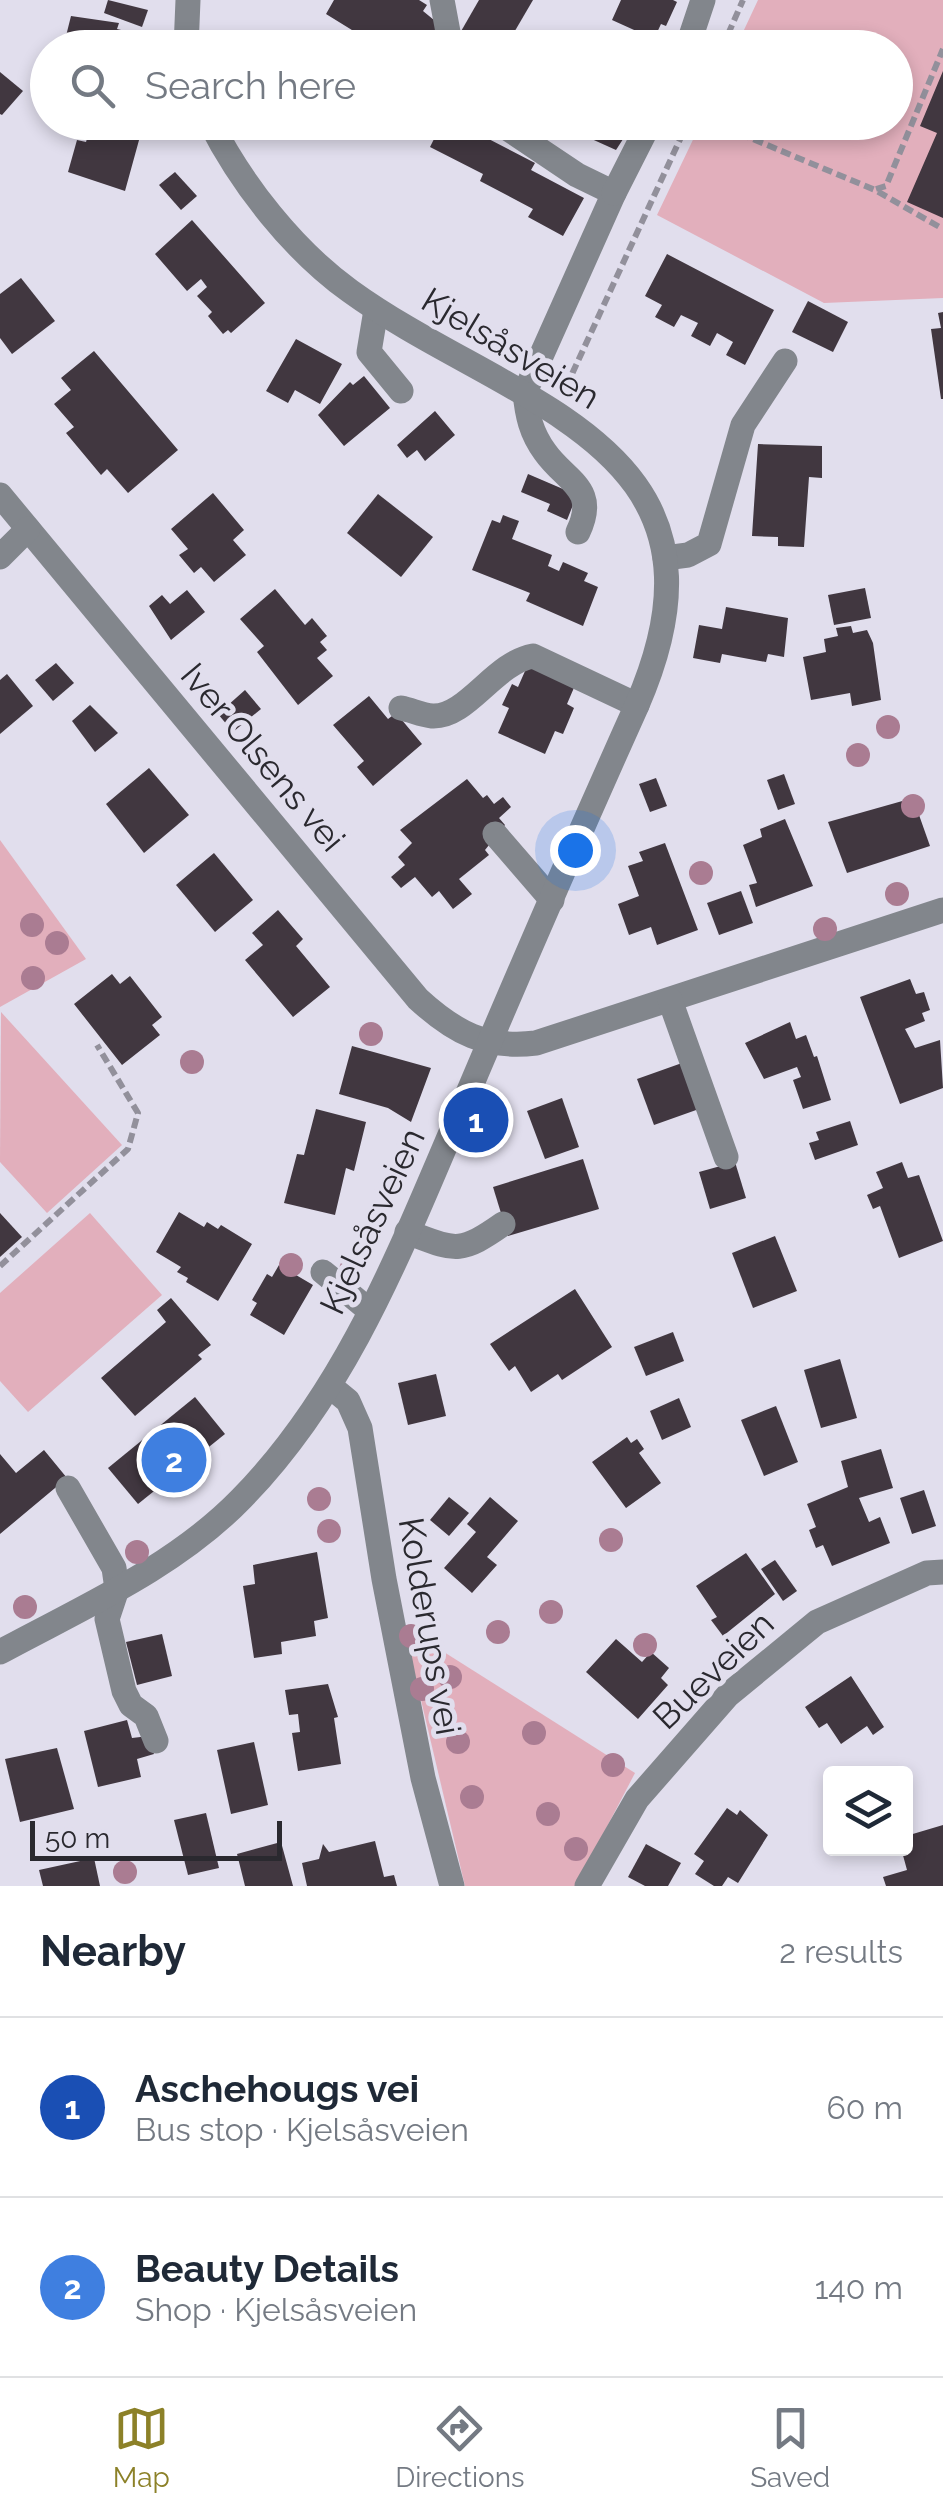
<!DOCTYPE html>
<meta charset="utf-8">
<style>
:root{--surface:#fff;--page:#f2f2f3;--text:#1f2937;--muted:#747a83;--line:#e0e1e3;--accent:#8c8128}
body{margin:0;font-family:Raleway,sans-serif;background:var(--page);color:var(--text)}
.controls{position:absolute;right:30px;bottom:30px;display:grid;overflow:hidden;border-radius:10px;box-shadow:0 5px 15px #0003}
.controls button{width:90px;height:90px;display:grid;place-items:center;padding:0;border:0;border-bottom:2px solid var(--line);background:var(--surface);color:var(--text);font:50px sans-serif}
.scale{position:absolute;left:30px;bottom:25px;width:252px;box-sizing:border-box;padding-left:10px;border:5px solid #2a292f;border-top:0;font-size:28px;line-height:35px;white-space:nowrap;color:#2a292f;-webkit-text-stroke:8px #e1deed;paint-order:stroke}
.you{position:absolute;left:575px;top:850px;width:35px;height:35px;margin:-25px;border:8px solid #fff;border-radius:50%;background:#1a73e8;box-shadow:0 0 0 15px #1a73e833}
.badge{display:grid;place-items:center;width:65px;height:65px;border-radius:50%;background:var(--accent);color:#fff;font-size:32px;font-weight:700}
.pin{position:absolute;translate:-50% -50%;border:5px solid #fff;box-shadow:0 2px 10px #0006}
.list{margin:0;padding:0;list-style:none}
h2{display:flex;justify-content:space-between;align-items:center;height:130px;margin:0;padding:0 40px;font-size:42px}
h2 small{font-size:32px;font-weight:400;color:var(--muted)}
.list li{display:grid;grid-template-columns:65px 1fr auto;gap:30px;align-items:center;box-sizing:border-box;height:180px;padding:0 40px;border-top:2px solid var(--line)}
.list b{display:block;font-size:38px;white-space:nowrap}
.list p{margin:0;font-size:32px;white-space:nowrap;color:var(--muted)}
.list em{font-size:32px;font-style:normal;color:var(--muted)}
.icon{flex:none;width:55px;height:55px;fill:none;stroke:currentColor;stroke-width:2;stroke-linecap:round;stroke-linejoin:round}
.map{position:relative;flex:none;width:943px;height:1886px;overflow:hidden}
.search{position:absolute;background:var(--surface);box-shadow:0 5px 15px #0003;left:30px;right:30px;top:30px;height:110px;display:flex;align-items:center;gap:25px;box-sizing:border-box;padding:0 35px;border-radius:55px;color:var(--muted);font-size:38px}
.sheet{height:490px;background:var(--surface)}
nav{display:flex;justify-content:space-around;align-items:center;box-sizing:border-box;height:140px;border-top:2px solid var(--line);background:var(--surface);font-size:28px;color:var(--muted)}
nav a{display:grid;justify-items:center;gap:5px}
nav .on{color:var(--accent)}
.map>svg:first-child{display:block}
.green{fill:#e2afbc}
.building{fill:#413740}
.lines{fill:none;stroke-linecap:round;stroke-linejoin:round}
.path{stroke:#92909b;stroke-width:6;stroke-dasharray:10 5;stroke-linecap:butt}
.minor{stroke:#82868c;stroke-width:25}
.tree{fill:#aa7c92}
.labels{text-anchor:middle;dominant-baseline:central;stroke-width:10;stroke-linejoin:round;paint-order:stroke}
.street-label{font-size:35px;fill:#2a292f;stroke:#e1deed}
</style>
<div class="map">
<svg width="943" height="1886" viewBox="0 0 943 1886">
<rect width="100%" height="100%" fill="#e1deed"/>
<!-- green -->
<g class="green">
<path d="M758 0H943V298L824 303 657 215 701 123 896 122V48L736 47Z"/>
<path d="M0 840 86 959 0 1007Z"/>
<path d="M1 1012 122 1145 47 1213 0 1162Z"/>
<path d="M90 1213 162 1295 28 1412 0 1381V1293Z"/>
<path d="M417 1635 635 1773 576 1886H465L408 1645Z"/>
</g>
<!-- building -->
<g class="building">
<path d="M108 0 148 10 142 27 104 13Z"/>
<path d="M334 0H419L427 5 423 11 440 25 427 48H355L360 35 326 14Z"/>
<path d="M479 0H533L505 48H469L456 40Z"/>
<path d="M621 0H673L677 2 666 26 661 24 654 39 612 20Z"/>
<path d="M71 16 119 23 117 29 142 35 139 48H63Z"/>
<path d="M943 71V218L907 202 937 133 920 126Z"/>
<path d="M0 72 23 91 2 115 0 114Z"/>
<path d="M92 122H144L125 191 68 172 77 140 86 142Z"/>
<path d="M414 122H474L484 128 481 135 535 163 531 170 584 198 563 236 528 217 533 209 480 181 483 174 430 147 434 139 412 127Z"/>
<path d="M581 122H634L616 150 576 132Z"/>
<path d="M175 172 197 196 181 210 159 185Z"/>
<path d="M192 220 265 303 231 333 228 330 223 334 208 316 212 312 197 296 207 287 201 279 187 291 155 254Z"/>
<path d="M667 254 774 310 745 365 726 355 733 342 717 333 710 346 691 336 698 323 681 315 674 327 655 317 662 305 645 296Z"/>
<path d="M21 278 55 321 12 354 0 338V294Z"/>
<path d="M808 301 848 322 833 352 792 332Z"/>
<path d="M943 312V399H941L931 329 941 328 938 313Z"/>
<path d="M296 339 342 364 320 404 295 390 288 403 266 391Z"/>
<path d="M94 351 178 450 128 493 107 469 101 475 66 433 74 427 54 404 71 390 61 378Z"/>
<path d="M364 376 390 408 344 446 318 415 350 382 353 385Z"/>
<path d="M435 411 455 435 425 461 417 450 407 458 397 445Z"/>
<path d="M758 444 822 446V478L809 477 804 547 778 546V537L752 536Z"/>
<path d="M528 474 577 495 567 520 547 511 550 504 521 492Z"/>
<path d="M213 493 244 530 233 540 246 555 214 582 201 567 194 573 179 555 188 549 171 529Z"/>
<path d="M378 494 433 537 401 577 347 533Z"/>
<path d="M503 515 519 521 512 539 552 555 548 566 559 571 563 562 588 573 584 581 598 587 583 626 526 601 530 593 472 570 492 520 500 523Z"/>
<path d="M865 588 871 618 834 625 828 595Z"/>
<path d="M275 589 305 625 312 618 327 636 320 642 327 650 317 658 333 676 298 705 257 652 264 646 240 619Z"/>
<path d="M187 590 205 612 171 640 149 606 162 595 170 604Z"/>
<path d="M726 607 788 618 784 657 768 654 766 662 722 654 720 663 693 658 699 625 722 629Z"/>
<path d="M851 626 853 633 867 630 873 643 881 700 852 706 850 693 811 700 803 657 826 652 824 639 838 636 836 628Z"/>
<path d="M529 662 576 683 567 704 574 708 563 734 555 731 545 754 498 733 509 708 502 705 512 684 518 687Z"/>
<path d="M56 663 74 683 53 701 35 680Z"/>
<path d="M7 674 33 706 0 734V680Z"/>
<path d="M245 690 261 709 233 732 218 714Z"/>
<path d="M369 696 388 719 396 713 422 744 373 786 357 767 364 761 333 725Z"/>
<path d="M90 705 118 733 95 752 72 721Z"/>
<path d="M149 768 189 815 144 853 106 804Z"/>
<path d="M784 774 795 804 778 810 767 780Z"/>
<path d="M656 778 667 806 650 812 639 784Z"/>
<path d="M467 779 483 798 487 795 494 804 503 797 511 807 499 818 505 825 485 850 489 855 459 879 472 894 453 909 439 891 432 897 415 877 401 888 391 877 405 865 398 857 412 843 400 830Z"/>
<path d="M913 798 930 846 847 873 828 822Z"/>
<path d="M785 819 813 886 756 907 749 885 757 883 743 845 762 837 760 829Z"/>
<path d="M665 843 698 930 657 945 651 927 629 935 618 904 639 896 628 866 643 861 639 852Z"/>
<path d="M214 853 253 900 215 932 176 885Z"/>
<path d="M741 891 753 923 719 935 707 903Z"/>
<path d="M278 910 303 939 296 946 330 987 293 1017 245 960 263 945 252 933Z"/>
<path d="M112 974 120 984 130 976 162 1017 152 1025 160 1035 122 1065 74 1004Z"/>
<path d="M910 979 916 994 924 992 930 1010 922 1013 925 1021 905 1029 915 1048 940 1040 943 1088 900 1104 860 997Z"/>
<path d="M790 1022 796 1039 806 1035 814 1057 817 1056 831 1100 803 1109 793 1080 801 1077 797 1067 764 1079 745 1043Z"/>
<path d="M352 1046 431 1068 411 1122 388 1108 339 1094Z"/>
<path d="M682 1063 699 1109 654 1125 637 1079Z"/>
<path d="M562 1098 579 1147 545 1159 527 1111Z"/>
<path d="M316 1109 366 1122 354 1171 346 1168 335 1215 284 1203 297 1154 304 1155Z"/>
<path d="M850 1121 858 1145 815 1160 809 1143 819 1140 816 1132Z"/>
<path d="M583 1159 599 1209 508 1236 493 1187Z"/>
<path d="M735 1162 746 1198 710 1209 699 1172Z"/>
<path d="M902 1162 908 1178 919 1175 943 1241 899 1258 880 1206 873 1209 867 1195 883 1188 876 1172Z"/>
<path d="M179 1212 204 1227 207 1222 218 1229 221 1225 252 1244 218 1301 186 1282 188 1278 177 1272 181 1267 156 1252Z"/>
<path d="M0 1213 22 1237 0 1257Z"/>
<path d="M775 1236 797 1291 753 1308 732 1253Z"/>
<path d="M279 1265 313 1285 284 1335 250 1315 257 1303 252 1300 267 1274 272 1277Z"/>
<path d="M575 1289 612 1347 562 1380 558 1374 531 1392 515 1366 509 1371 490 1344Z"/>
<path d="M171 1298 211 1345 198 1355 202 1359 135 1416 101 1378 166 1322 157 1310Z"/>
<path d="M673 1332 684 1361 646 1376 634 1347Z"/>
<path d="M840 1359 857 1418 821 1428 804 1370Z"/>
<path d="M436 1374 446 1416 408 1425 398 1383Z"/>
<path d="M195 1397 225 1434 138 1504 108 1468Z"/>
<path d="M679 1398 691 1427 662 1440 650 1411Z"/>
<path d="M776 1406 798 1462 764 1476 741 1420Z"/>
<path d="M627 1437 631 1443 637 1439 644 1449 639 1453 661 1483 626 1508 592 1462Z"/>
<path d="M881 1449 893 1488 859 1498 869 1522 880 1517 890 1543 832 1566 823 1545 816 1548 809 1530 816 1527 807 1504 848 1487 841 1461Z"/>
<path d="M44 1450 67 1478 0 1534V1454L16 1473Z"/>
<path d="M924 1490 936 1526 912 1534 900 1498Z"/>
<path d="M449 1497 469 1513 449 1536 430 1520Z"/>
<path d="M490 1497 518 1521 487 1557 497 1565 472 1593 444 1568 476 1532 467 1524Z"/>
<path d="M317 1552 328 1618 314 1621 316 1636 281 1642 282 1654 254 1658 243 1586 255 1584 253 1565Z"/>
<path d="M746 1553 775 1594 723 1636 711 1620 717 1617 696 1586Z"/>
<path d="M775 1560 797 1591 783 1601 761 1569Z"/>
<path d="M162 1634 172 1676 137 1685 126 1642Z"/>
<path d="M616 1639 642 1662 651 1652 669 1668 661 1678 668 1685 638 1719 586 1672Z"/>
<path d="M851 1676 884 1727 873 1735 867 1726 841 1744 827 1723 819 1728 805 1707Z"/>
<path d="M328 1684 338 1717 334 1718 341 1764 298 1771 292 1733 300 1732 298 1714 289 1715 285 1690Z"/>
<path d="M127 1720 132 1738 149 1736 154 1754 137 1759 141 1777 98 1787 84 1731Z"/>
<path d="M254 1742 268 1805 231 1814 217 1750Z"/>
<path d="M57 1748 74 1809 20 1822 5 1759Z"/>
<path d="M727 1808 737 1815 740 1810 768 1835 738 1883 728 1877 722 1886H714L695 1874 704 1861 694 1854Z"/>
<path d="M206 1813 219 1868 188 1875 174 1820Z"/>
<path d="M943 1825V1886H886L883 1877 907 1870 901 1848H906V1836Z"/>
<path d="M375 1841 384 1877 394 1875 397 1886H307L302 1863 319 1859 323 1844 329 1852Z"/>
<path d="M281 1842 293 1886H245L237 1854Z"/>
<path d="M646 1844 681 1863 668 1886H645L628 1877Z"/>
<path d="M94 1858 100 1886H43L39 1870Z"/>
</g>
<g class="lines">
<!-- path -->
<g class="path">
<path d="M722 48 743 0"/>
<path d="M712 122 875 190 943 229"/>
<path d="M876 189 886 186 943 49"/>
<path d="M566 387 688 122"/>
<path d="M0 1266 128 1149 138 1113 97 1045"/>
</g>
<!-- minor -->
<g class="minor">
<path d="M442 0 451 48"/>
<path d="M186 48 188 0"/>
<path d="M687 48 703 0"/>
<path d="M498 122 577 175 614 193 525 392C527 415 531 433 545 452 566 482 599 488 578 532"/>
<path d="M614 193 650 122"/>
<path d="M376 310 369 352 401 391"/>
<path d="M0 495 418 999C455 1033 486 1049 536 1043L943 910"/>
<path d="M0 557 28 529"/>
<path d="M665 558 688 555 709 544 743 425 785 361"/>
<path d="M401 708C411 710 422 715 432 716 467 718 494 663 533 656L637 705"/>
<path d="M495 834 552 900"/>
<path d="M670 1000 726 1157"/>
<path d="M407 1232C455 1250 459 1255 503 1224"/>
<path d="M323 1272 370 1311"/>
<path d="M331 1387 348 1401 360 1428 384 1579 423 1778 452 1886"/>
<path d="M68 1488 114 1568 117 1589 107 1619 124 1691 131 1705 146 1716 156 1741"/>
<path d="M0 1652C83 1607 175 1567 241 1499 352 1386 406 1235 468 1093 523 963 579 834 637 705 751 443 510 407 350 291 293 250 242 185 210 122"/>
<path d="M587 1886 637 1799 728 1695 817 1622 927 1573 943 1572"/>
</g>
</g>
<!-- trees -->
<g class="tree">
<circle cx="888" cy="727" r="12"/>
<circle cx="858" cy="755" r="12"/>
<circle cx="913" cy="806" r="12"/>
<circle cx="701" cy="873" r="12"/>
<circle cx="897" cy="894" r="12"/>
<circle cx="32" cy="925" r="12"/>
<circle cx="825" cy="929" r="12"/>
<circle cx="57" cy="943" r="12"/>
<circle cx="33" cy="978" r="12"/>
<circle cx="371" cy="1034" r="12"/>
<circle cx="192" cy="1062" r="12"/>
<circle cx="291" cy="1265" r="12"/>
<circle cx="351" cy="1270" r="12"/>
<circle cx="319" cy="1499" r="12"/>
<circle cx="329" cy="1531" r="12"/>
<circle cx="611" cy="1540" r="12"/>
<circle cx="137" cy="1552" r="12"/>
<circle cx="25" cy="1607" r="12"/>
<circle cx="551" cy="1612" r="12"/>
<circle cx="498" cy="1632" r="12"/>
<circle cx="411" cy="1636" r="12"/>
<circle cx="645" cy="1645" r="12"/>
<circle cx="450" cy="1677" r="12"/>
<circle cx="422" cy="1689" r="12"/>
<circle cx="534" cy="1733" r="12"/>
<circle cx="458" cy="1742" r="12"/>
<circle cx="613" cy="1765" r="12"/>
<circle cx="472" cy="1797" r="12"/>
<circle cx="548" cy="1814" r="12"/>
<circle cx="576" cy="1849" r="12"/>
<circle cx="125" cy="1872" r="12"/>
</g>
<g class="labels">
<!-- street labels -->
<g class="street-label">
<text transform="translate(511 348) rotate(31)">Kjelsåsveien</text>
<text transform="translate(263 757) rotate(50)">Iver Olsens vei</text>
<text transform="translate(372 1221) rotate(-65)">Kjelsåsveien</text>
<text transform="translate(430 1626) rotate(80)">Kolderups vei</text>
<text transform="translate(713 1670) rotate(-44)">Bueveien</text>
</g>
</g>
</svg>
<div class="controls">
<button><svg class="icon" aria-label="layers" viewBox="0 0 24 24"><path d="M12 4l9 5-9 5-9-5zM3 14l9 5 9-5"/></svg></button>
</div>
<div class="scale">50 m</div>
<div class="you"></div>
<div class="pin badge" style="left:476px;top:1120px;background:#1a4fb4">1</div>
<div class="pin badge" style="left:174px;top:1460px;background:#3f7fe0">2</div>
<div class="search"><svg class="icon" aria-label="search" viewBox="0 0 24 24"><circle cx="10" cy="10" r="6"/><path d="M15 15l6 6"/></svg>Search here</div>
</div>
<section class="sheet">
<h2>Nearby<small>2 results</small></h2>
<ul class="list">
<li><span class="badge" style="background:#1a4fb4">1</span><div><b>Aschehougs vei</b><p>Bus stop · Kjelsåsveien</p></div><em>60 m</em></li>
<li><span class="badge" style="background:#3f7fe0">2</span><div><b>Beauty Details</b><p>Shop · Kjelsåsveien</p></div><em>140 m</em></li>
</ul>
</section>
<nav>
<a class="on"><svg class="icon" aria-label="map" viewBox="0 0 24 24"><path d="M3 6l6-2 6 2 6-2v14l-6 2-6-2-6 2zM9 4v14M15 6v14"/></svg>Map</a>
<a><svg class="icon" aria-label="directions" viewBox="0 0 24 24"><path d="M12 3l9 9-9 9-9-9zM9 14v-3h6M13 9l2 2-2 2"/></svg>Directions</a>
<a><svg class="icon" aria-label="saved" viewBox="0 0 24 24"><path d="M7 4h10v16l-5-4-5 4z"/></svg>Saved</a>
</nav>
